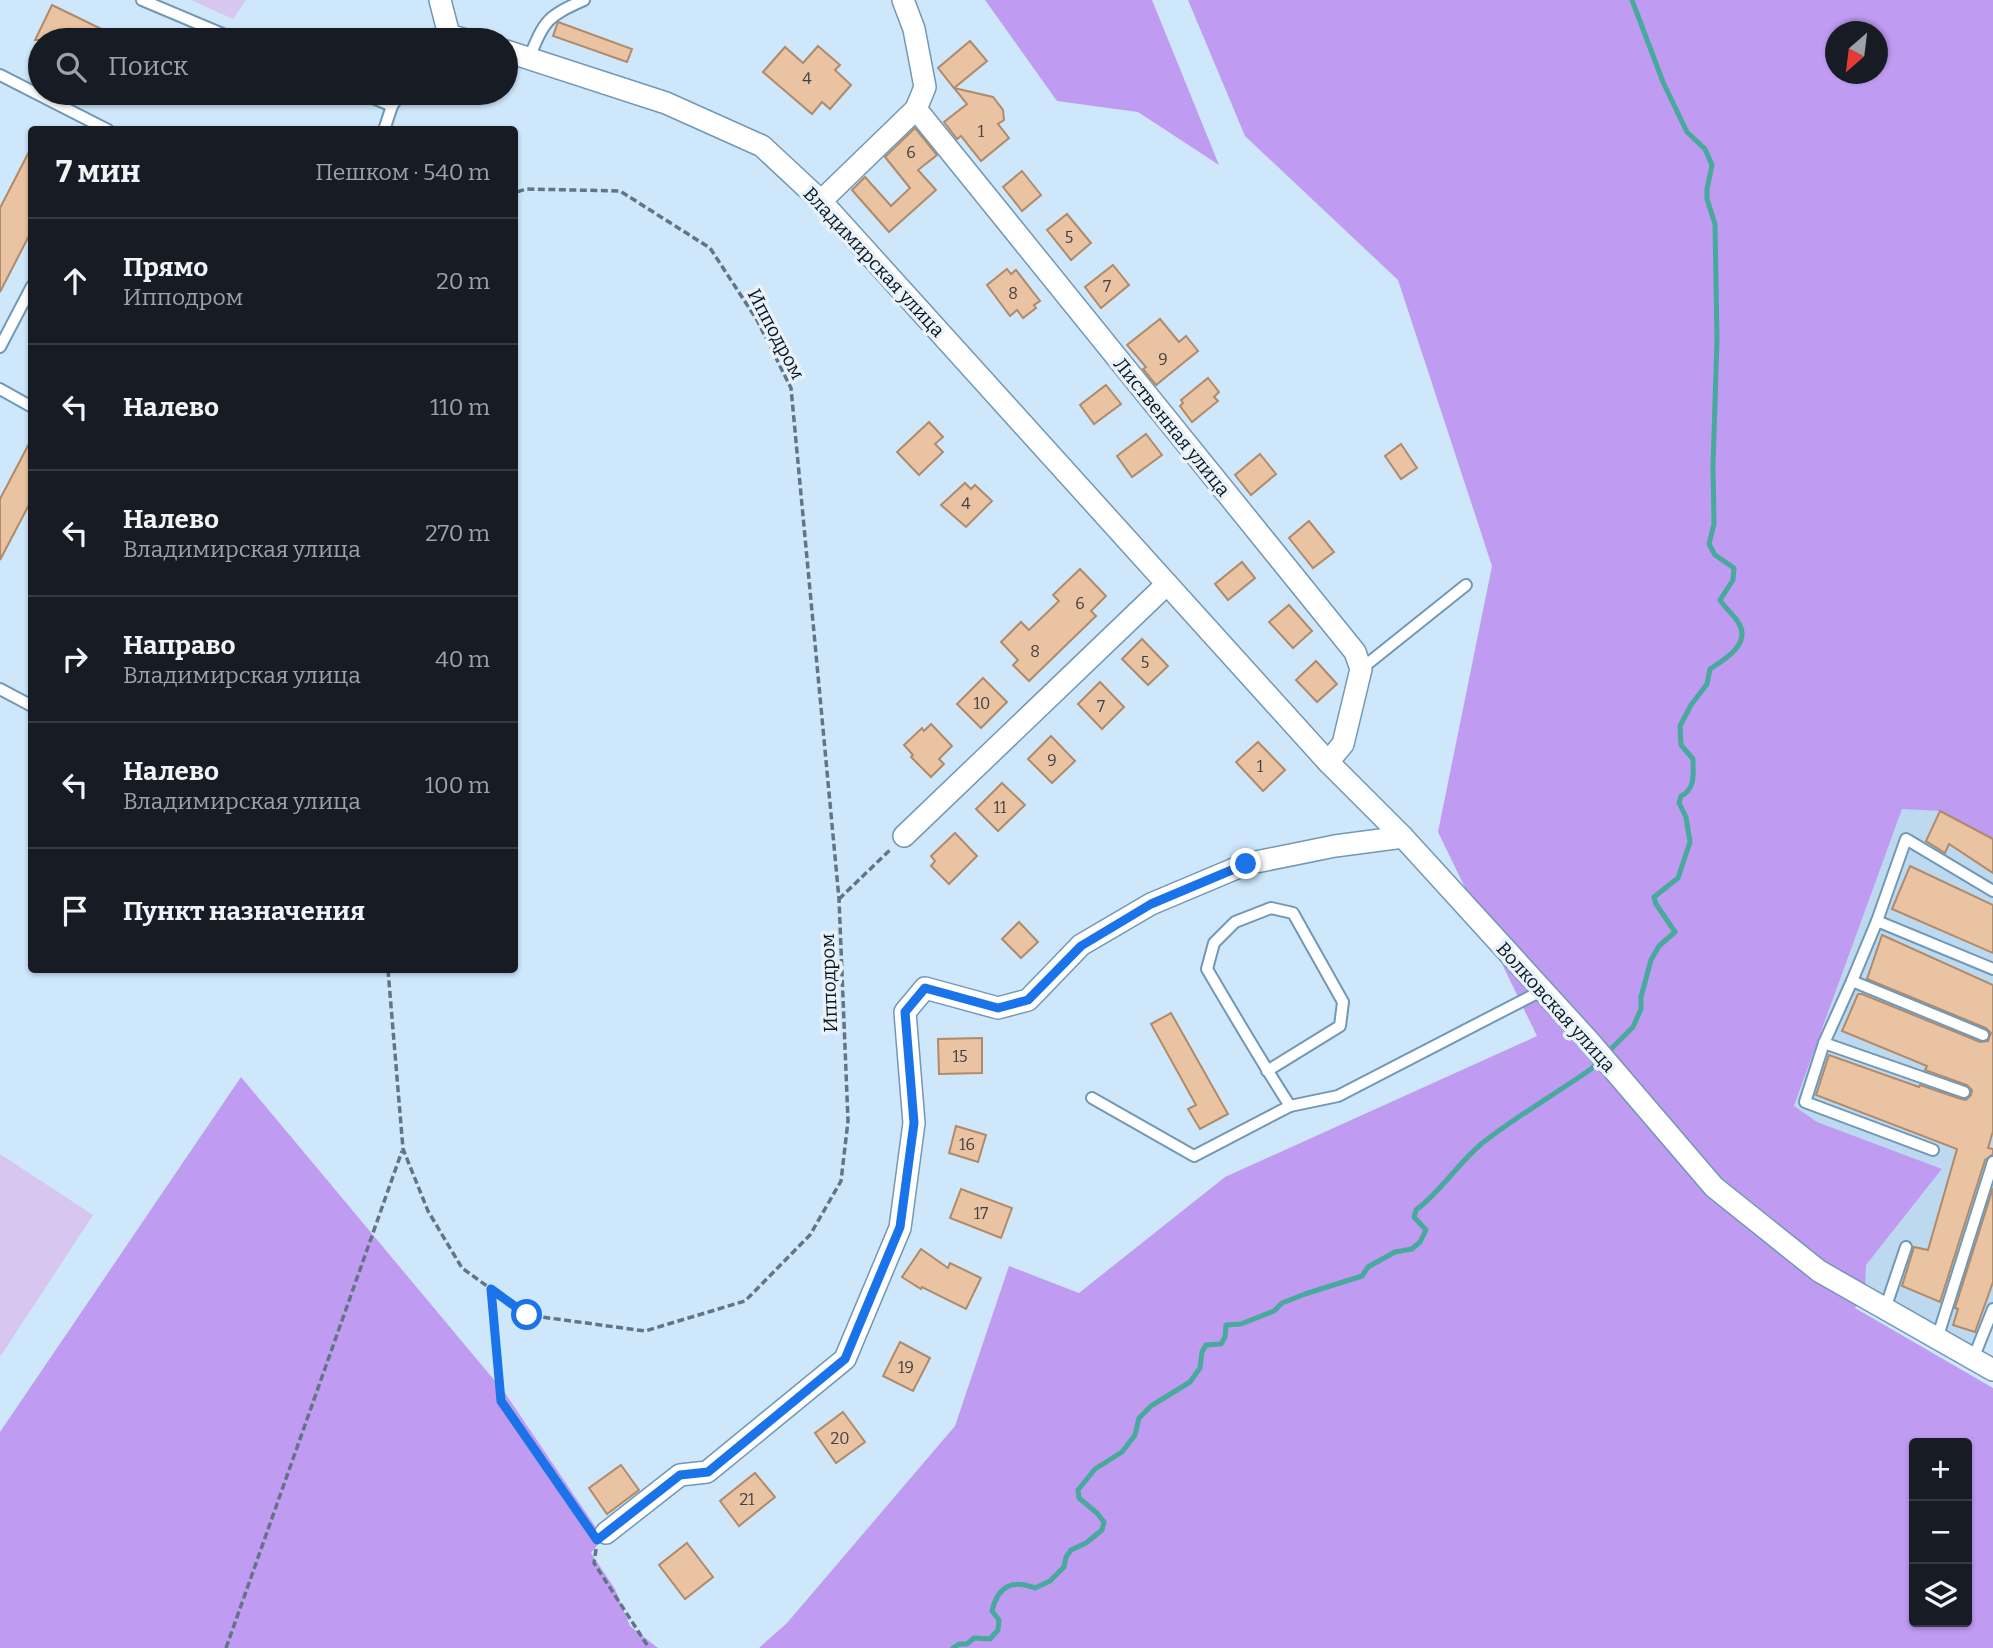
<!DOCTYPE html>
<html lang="ru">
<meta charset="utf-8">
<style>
:root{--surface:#171b24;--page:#20242c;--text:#f1f3f6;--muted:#9ea1a6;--line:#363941}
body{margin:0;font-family:Bitter,serif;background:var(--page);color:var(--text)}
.controls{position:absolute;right:21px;bottom:21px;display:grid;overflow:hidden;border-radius:7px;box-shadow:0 2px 5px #0004}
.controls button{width:63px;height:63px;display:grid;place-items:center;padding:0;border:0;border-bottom:2px solid var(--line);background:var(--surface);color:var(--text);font:35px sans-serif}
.compass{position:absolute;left:1825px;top:21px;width:63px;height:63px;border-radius:50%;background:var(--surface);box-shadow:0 2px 5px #0004;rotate:208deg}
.stop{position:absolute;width:21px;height:21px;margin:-16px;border:5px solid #1a73e8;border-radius:50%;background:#fff}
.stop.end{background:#1a73e8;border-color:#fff;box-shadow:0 2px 7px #0008}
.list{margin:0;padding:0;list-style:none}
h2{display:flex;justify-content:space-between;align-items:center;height:91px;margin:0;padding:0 28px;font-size:30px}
h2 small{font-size:23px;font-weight:400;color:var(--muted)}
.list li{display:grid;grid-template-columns:46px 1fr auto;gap:21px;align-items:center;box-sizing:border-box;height:126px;padding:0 28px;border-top:2px solid var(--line)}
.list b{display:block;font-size:26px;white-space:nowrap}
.list p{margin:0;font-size:23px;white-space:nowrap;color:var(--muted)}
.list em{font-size:23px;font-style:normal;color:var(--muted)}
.icon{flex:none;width:38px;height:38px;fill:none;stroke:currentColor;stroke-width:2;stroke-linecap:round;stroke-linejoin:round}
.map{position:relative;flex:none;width:1993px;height:1648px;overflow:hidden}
.search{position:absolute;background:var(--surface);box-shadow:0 2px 5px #0004;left:28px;top:28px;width:490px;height:77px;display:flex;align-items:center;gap:18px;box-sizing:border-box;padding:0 24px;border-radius:38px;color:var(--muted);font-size:26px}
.panel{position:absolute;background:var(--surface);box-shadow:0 2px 5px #0004;left:28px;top:126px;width:490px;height:847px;border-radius:7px}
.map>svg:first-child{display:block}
.built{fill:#bdd9ef}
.green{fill:#d6c6f0}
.forest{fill:#bf9bf2;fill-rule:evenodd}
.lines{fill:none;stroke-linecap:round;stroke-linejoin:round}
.stream{stroke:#47aa9c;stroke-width:5}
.building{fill:#eac3a2;stroke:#af8b6b;stroke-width:2}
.service-casing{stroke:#7198b6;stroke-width:14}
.minor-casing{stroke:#7198b6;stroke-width:24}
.path{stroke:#627585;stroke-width:3.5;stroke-dasharray:7 3.5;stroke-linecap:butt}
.service{stroke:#fff;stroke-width:10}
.minor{stroke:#fff;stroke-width:21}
.route{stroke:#1a73e8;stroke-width:9}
.labels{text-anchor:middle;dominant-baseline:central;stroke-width:7;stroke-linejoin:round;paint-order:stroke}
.number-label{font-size:16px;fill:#404142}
.street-label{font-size:19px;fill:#071622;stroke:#eaf2f9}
</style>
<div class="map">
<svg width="1993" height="1648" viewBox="0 0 1993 1648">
<rect width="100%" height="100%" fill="#cfe7fb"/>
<!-- built -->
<path class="built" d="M1902 808 1940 811 1993 839V1325L1980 1352 1865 1290V1266L1942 1170 1817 1122 1794 1107Z"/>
<!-- green -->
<g class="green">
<path d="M191 0H246L233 19Z"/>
<path d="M0 1154 93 1215 0 1357Z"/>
</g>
<!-- forest -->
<g class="forest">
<path d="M985 0H1152L1219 165 1138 112 1057 101Z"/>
<path d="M1188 0H1993V839L1940 811 1902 809 1794 1106 1817 1122 1942 1169 1866 1265 1865 1290 1855 1308 1993 1388V1648H759L787 1623 955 1426 1009 1266 1079 1293 1225 1177 1537 1036 1438 832 1492 566 1398 280 1245 136ZM1836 32H1878V74H1836ZM1914 1443H1967V1622H1914Z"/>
<path d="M241 1077 505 1393 603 1538 591 1553 615 1589 630 1626 658 1648H0V1432Z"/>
</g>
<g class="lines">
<!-- stream -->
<g class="stream">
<path d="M1607 1053 1633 1027 1641 1009V997L1651 960 1659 946 1675 932 1656 904 1654 897 1678 878 1690 842 1686 817 1679 803 1681 796C1696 789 1693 773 1693 759L1681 745 1680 726 1691 705 1707 684 1710 669C1726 659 1752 643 1738 622 1733 614 1725 608 1720 600L1733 580 1734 568 1715 555 1709 544 1714 524 1713 466 1717 339 1715 224 1707 199V189L1712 165 1705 149 1687 132 1663 82 1632 0"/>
<path d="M953 1648 959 1644H967L974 1638 990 1639 998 1630 999 1620 992 1611C998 1586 1012 1579 1035 1588L1050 1581 1064 1567 1066 1557 1071 1550 1086 1543 1102 1530 1104 1522 1097 1513 1079 1498 1078 1490 1095 1469 1122 1452 1135 1435 1139 1418 1151 1406 1190 1382 1200 1368 1202 1352 1206 1345 1221 1344 1225 1337 1226 1325 1241 1324 1274 1311 1282 1303 1305 1294 1362 1276 1368 1267 1395 1252 1412 1249 1420 1242 1426 1230 1414 1217 1416 1210C1440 1192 1457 1165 1480 1145 1515 1117 1554 1095 1591 1069L1600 1060"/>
</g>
</g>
<!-- building -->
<g class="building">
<path d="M52 5 124 40H35Z"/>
<path d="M558 22 632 49 627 62 553 36Z"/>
<path d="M970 41 987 61 954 88 938 68Z"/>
<path d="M818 46 840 65 835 70 851 85 830 109 822 102 812 114 763 72 785 47 803 63Z"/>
<path d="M954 88 993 97 1003 110 1004 120 998 124 1009 138 981 161 961 136 957 139 944 122 967 104Z"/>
<path d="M915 128 937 155 918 170 936 190 889 232 852 190 865 177 891 206 910 188 885 157Z"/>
<path d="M32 146V230L0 292V208Z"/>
<path d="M1022 171 1041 195 1022 211 1003 187Z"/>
<path d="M1067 214 1091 243 1071 260 1047 230Z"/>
<path d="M1113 265 1129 285 1101 308 1085 287Z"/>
<path d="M1007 269 1011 274 1016 270 1040 301 1034 305 1036 308 1023 318 1017 310 1010 316 987 285Z"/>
<path d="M1160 319 1179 342 1186 336 1198 351 1156 385 1143 369 1146 367 1127 345Z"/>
<path d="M1208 378 1219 392 1214 397 1218 401 1192 422 1180 406 1183 403 1181 400Z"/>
<path d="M1106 385 1121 404 1094 424 1080 405Z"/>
<path d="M929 422 943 437 935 444 943 452 919 475 897 452Z"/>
<path d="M1146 434 1162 455 1132 477 1117 456Z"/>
<path d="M32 438V499L0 560V499Z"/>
<path d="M1401 444 1417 468 1401 479 1385 456Z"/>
<path d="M1260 454 1276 474 1251 495 1235 475Z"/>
<path d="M965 483 971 489 975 485 992 501 966 527 941 505Z"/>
<path d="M1309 521 1334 552 1313 568 1289 538Z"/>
<path d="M1242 562 1255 578 1228 600 1215 584Z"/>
<path d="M1080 569 1106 596 1091 611 1096 616 1029 681 1013 665 1018 660 1001 642 1021 622 1029 630 1059 601 1053 595Z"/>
<path d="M1289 605 1312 631 1293 648 1269 622Z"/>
<path d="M1142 639 1168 666 1148 685 1122 659Z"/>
<path d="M1316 661 1337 684 1317 702 1296 680Z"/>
<path d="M983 678 1007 702 981 728 957 704Z"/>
<path d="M1100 682 1124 707 1102 729 1078 704Z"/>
<path d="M931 724 952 746 939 759 944 764 931 777 911 757 913 755 904 745 922 728 924 731Z"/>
<path d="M1051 736 1075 761 1052 783 1028 759Z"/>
<path d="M1258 742 1285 770 1263 791 1236 762Z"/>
<path d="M1002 783 1025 805 998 831 976 809Z"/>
<path d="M1940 811 1993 839V873L1949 844 1945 853 1926 841Z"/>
<path d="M955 833 977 856 949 884 931 866 935 861 931 856Z"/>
<path d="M1910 866 1993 905V953L1892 909Z"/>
<path d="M1019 922 1038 942 1021 958 1002 939Z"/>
<path d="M1882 935 1993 985V1131L1988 1148 1993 1149V1154L1985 1160 1940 1302 1902 1286 1914 1247 1928 1250 1957 1149 1816 1095 1829 1055 1919 1087 1920 1085 1961 1099 1966 1100 1971 1095 1972 1090 1967 1085 1925 1070 1927 1066 1842 1031 1858 994H1862L1980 1042 1988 1041 1991 1033 1986 1028 1867 979Z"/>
<path d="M1171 1013 1228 1114 1200 1129 1188 1109 1196 1105 1151 1024Z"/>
<path d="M982 1038V1073L939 1074 938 1039Z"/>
<path d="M956 1126 986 1135 978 1162 949 1153Z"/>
<path d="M1993 1188V1282L1975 1332 1953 1325 1958 1309 1955 1308Z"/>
<path d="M961 1189 1012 1208 1001 1238 950 1218Z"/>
<path d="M921 1249 948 1268 950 1263 981 1278 966 1309 922 1287 921 1289 902 1277Z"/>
<path d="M900 1342 930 1358 913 1391 883 1376Z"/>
<path d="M843 1412 865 1442 836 1463 815 1433Z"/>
<path d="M621 1465 639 1490 607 1514 589 1488Z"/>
<path d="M755 1473 775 1497 739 1526 720 1501Z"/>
<path d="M687 1543 713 1577 685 1599 659 1565Z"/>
</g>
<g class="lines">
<!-- service casing -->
<g class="service-casing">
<g id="service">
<path d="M142 0 237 40"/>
<path d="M529 58C545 20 546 17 584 0"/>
<path d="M0 75 108 130"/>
<path d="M361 93 392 106"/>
<path d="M384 130 392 106 401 93"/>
<path d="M0 347 32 286"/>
<path d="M0 389 32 407"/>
<path d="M1361 669 1466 585"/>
<path d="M0 689 32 706"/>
<path d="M1877 921 1993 969"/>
<path d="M1852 981 1824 1043 1964 1092"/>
<path d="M1983 1035 1852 981 1877 921 1906 839 1993 891"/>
<path d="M1824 1043 1805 1102 1933 1150"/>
<path d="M1267 1071 1340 1026 1343 1002 1293 913 1271 908 1235 922 1214 943 1207 969C1234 1015 1261 1061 1290 1106L1338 1096 1541 991"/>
<path d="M1092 1098 1194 1156 1290 1106"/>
<path d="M1885 1309 1906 1247"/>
<path d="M1937 1339 1993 1162"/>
<path d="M1973 1359 1993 1309"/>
</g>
</g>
<!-- minor casing -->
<g class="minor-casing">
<g id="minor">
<path d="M440 0 449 35 466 40"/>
<path d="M506 51 666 103 762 146 821 201 1328 762 1403 837 1589 1041 1714 1187 1819 1271 1993 1370"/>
<path d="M916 109 1355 652 1361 669 1343 744 1328 762"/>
<path d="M821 201 916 109 925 87 914 29 903 0"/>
<path d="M904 836 1167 584"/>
<path d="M606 1533 680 1475 707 1472 845 1359 900 1228 914 1123 905 1012 925 988 998 1008 1028 1000 1081 945 1151 904 1246 864 1335 846 1403 837"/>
</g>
</g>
<!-- path -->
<g class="path">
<path d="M839 899 891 849"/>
<path d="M388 970 403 1149 428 1211 462 1268 527 1315 645 1331 745 1301 810 1235 841 1181 848 1121 839 899 791 388 757 320 710 248 620 191 526 189 514 193"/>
<path d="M491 1289 501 1401 589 1528"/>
<path d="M596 1549 594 1563 649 1648"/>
<path d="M226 1648 402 1151"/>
</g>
<!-- service -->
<use href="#service" class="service"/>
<!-- minor -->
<use href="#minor" class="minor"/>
</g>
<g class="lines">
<!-- route -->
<path class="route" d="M527 1315 491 1289 501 1401 597 1540 680 1475 708 1472 845 1359 900 1227 914 1123 905 1012 925 988 998 1008 1028 1000 1081 946 1151 904 1246 864"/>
</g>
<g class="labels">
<!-- number labels -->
<g class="number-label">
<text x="807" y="78">4</text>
<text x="981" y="131">1</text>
<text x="911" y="152">6</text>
<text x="1069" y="237">5</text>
<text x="1107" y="286">7</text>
<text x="1013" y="293">8</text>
<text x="1163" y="359">9</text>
<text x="966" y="503">4</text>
<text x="1080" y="603">6</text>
<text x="1035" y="651">8</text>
<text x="1145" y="662">5</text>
<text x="982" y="703">10</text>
<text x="1101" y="706">7</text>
<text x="1052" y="760">9</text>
<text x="1260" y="766">1</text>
<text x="1000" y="807">11</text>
<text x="960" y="1056">15</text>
<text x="967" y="1144">16</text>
<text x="981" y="1213">17</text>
<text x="906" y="1367">19</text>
<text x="840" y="1438">20</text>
<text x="747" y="1499">21</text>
</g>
<!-- street labels -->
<g class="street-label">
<text transform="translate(874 262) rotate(47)">Владимирская улица</text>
<text transform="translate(776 334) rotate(62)">Ипподром</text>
<text transform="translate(1172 427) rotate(51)">Лиственная улица</text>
<text transform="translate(829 983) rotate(-92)">Ипподром</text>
<text transform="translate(1556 1007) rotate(48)">Волковская улица</text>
</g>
</g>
</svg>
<div class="controls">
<button>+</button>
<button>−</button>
<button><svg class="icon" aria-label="layers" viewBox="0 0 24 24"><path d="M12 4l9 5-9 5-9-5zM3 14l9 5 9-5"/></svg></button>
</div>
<svg class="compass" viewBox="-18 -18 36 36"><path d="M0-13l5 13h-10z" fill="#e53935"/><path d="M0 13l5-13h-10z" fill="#9ea1a6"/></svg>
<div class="stop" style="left:527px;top:1315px"></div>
<div class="stop end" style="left:1246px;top:864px"></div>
<div class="search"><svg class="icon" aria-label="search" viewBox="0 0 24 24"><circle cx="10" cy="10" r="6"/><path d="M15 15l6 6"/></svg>Поиск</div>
<section class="panel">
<h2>7 мин<small>Пешком · 540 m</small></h2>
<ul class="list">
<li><svg class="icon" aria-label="ahead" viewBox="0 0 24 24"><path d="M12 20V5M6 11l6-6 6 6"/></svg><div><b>Прямо</b><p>Ипподром</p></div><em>20 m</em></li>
<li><svg class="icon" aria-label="left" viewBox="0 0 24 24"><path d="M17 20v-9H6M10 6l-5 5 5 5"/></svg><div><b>Налево</b></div><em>110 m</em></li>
<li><svg class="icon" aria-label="left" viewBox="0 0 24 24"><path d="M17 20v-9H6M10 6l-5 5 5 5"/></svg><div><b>Налево</b><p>Владимирская улица</p></div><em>270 m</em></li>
<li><svg class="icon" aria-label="right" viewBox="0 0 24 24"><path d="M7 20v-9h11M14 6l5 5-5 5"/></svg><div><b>Направо</b><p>Владимирская улица</p></div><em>40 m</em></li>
<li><svg class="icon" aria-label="left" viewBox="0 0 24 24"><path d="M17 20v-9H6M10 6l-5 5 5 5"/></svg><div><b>Налево</b><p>Владимирская улица</p></div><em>100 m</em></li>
<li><svg class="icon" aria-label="arrive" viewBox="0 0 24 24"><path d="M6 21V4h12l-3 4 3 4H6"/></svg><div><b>Пункт назначения</b></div></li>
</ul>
</section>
</div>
